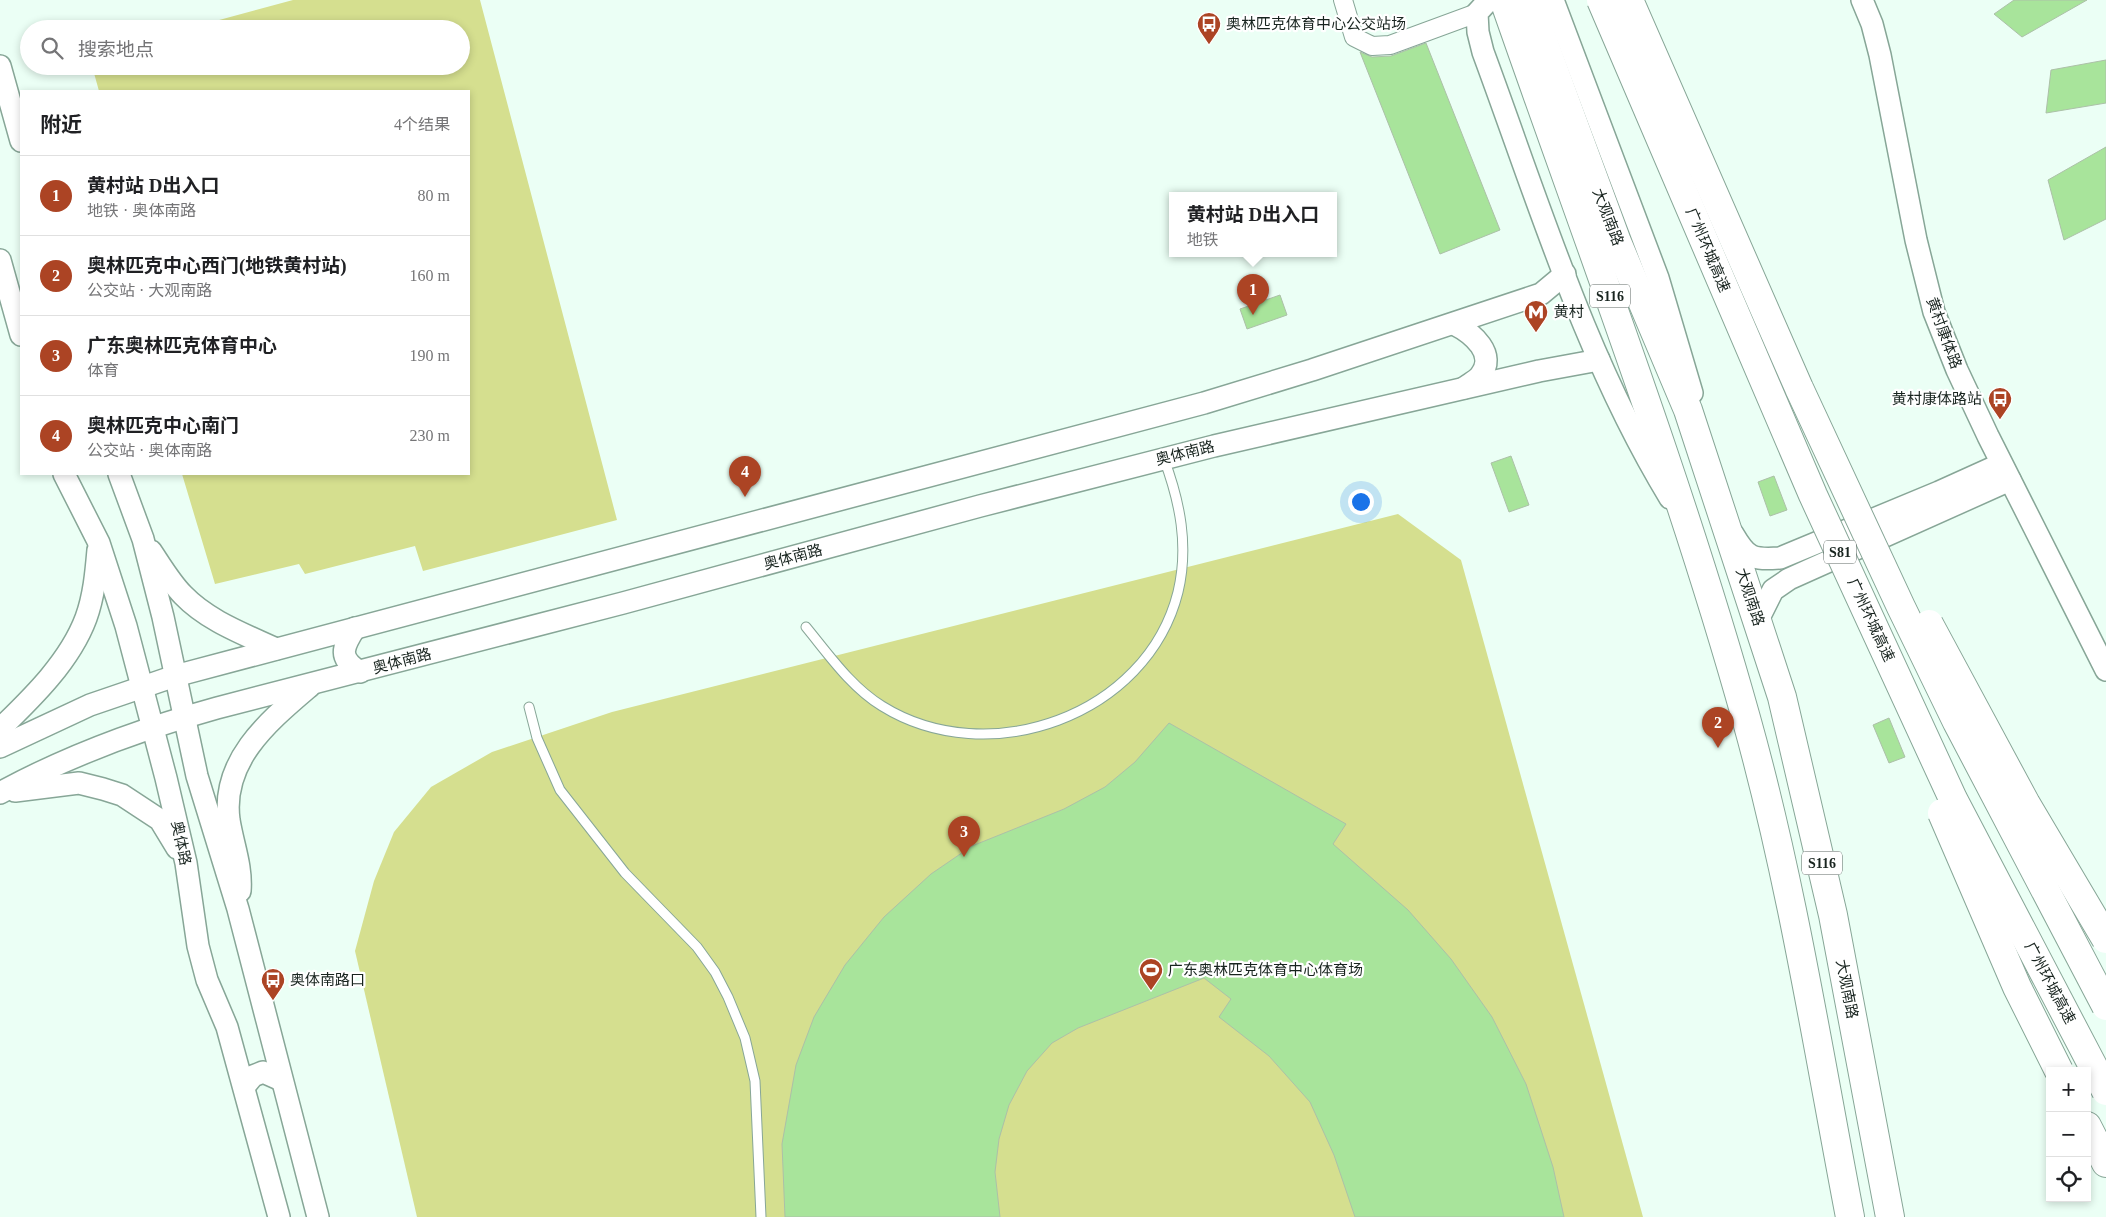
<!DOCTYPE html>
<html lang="zh">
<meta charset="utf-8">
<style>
:root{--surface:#fff;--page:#f6f6f6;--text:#202124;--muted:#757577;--line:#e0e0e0;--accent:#ac4424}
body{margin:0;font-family:"Times New Roman","Noto Sans SC",serif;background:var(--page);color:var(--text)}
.controls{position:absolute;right:15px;bottom:15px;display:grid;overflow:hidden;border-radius:0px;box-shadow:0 2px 8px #0003}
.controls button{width:45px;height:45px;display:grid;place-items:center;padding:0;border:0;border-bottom:1px solid var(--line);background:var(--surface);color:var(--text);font:25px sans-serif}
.you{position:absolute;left:1360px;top:501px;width:18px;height:18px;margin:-12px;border:4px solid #fff;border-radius:50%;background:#1a73e8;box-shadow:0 0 0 8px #1a73e833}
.badge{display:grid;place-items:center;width:32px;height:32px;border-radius:50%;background:var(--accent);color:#fff;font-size:16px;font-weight:700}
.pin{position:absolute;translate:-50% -41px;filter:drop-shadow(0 1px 2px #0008)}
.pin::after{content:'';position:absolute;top:26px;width:18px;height:15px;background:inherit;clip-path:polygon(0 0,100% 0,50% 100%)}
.popup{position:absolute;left:1169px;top:192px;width:168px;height:65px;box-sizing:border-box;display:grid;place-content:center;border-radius:0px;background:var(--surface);filter:drop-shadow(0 1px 4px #0005);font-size:16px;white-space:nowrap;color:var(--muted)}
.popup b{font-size:19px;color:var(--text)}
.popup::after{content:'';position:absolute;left:50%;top:100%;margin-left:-10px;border:10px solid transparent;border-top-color:var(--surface)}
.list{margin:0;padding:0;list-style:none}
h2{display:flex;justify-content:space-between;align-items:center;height:65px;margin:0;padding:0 20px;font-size:21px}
h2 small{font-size:16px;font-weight:400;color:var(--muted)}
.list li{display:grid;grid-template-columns:32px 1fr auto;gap:15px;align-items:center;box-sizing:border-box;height:80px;padding:0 20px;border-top:1px solid var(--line)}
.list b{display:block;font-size:19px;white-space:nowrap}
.list p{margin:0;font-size:16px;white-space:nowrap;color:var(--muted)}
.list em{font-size:16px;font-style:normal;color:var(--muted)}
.icon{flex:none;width:28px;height:28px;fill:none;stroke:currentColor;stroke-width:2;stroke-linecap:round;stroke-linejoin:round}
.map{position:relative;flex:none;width:2106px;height:1217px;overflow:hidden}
.search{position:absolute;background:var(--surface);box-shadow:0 2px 8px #0003;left:20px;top:20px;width:450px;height:55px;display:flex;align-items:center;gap:12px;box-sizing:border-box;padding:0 18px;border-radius:28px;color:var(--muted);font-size:19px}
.panel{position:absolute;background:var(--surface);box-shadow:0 2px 8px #0003;left:20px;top:90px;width:450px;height:385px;border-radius:0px}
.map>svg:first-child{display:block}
.green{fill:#d5df8f}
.building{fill:#a8e49b;stroke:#acc0a8}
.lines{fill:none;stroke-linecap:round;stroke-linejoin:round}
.service-casing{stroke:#87a697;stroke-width:11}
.minor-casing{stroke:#87a697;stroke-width:20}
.tertiary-casing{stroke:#87a697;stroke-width:24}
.primary-casing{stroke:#87a697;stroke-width:30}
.motorway-casing{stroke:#87a697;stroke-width:30}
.service{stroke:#fff;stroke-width:9}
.minor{stroke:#fff;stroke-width:18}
.tertiary{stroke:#fff;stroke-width:21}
.primary{stroke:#fff;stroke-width:28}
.motorway{stroke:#fff;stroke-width:28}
.motorway-bridge-casing{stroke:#87a697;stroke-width:30;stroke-linecap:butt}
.motorway-bridge{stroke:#fff;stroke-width:28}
.labels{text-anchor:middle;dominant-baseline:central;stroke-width:4.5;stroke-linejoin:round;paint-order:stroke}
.shield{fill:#fff;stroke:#5d6662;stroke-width:1}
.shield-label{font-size:14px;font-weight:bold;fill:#18241f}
.poi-label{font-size:15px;fill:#18241f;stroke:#fff;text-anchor:start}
.street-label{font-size:15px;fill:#18241f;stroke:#fff}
</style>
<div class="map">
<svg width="2106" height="1217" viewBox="0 0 2106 1217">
<rect width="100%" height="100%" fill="#ebfff5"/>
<!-- green -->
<g class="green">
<path d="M293 0H480L617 520 423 571 415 546 305 574 299 564 215 584 182 474H469V91H99L92 66H461V29H186Z"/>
<path d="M1398 514 1461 560 1643 1217H417L355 951 374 881 394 832 431 787 492 752 612 712Z"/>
</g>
<!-- building -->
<g class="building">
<path d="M2014 0H2087L2022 37 1994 14Z"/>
<path d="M1426 43 1500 230 1440 254 1360 52 1372 57 1391 56Z"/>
<path d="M2106 60V103L2046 113 2051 70Z"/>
<path d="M2106 147V219L2064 240 2048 180Z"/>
<path d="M1280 295 1287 315 1247 329 1240 309Z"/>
<path d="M1511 456 1529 505 1509 512 1491 463Z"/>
<path d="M1774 476 1787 510 1770 516 1758 482Z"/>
<path d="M1889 718 1905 757 1889 763 1873 725Z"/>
<path d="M1169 723 1346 824 1333 844 1408 910 1451 959 1492 1017 1526 1084 1553 1167 1564 1217H1355L1334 1155 1310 1102 1269 1056 1219 1017 1231 999 1204 978 1078 1028 1052 1043 1027 1071 1009 1105 999 1139 995 1172 1000 1217H785L782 1144 796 1065 814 1017 845 965 884 917 931 874 972 846 1064 809 1105 787 1135 762Z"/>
</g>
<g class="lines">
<!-- service casing -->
<g class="service-casing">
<g id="service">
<path d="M806 627C829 655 851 687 882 706 988 772 1147 716 1178 592 1189 546 1180 502 1164 459"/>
<path d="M529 707 537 738 560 790 625 873 697 947 715 972 728 997 745 1038 755 1081 761 1217"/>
</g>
</g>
<!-- minor casing -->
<g class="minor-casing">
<path id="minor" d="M1343 0 1354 37 1372 46 1390 45 1477 13"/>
</g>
<!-- tertiary casing -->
<g class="tertiary-casing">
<g id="tertiary">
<path d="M1489 0 1477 13 1478 32 1483 52C1539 203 1586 360 1670 498"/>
<path d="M1553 0 1658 278 1692 393"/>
<path d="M1862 0 1872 24 1880 55 1916 240 1934 312 1957 370 1988 436 2106 670"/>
<path d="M0 66 21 141"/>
<path d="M0 260 21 335"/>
<path d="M1454 324C1472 333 1498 354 1480 376 1476 381 1469 384 1464 388"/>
<path d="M64 474 99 543 126 626 166 778 186 863 198 946 207 980 227 1027 279 1217"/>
<path d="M119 474 143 539 163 617 197 776 238 909 318 1217"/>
<path d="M1733 534C1747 558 1752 560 1780 558L1939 492 2001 464"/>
<path d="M151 551C161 566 171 583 183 595 208 621 244 634 276 649"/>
<path d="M1758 620 1773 590 1789 579 2010 480"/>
<path d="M355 628C342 648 338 658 360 672"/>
<path d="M0 729C33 697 70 661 86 618 94 596 96 573 98 550"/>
<path d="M0 747 90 705 175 676 1204 403 1312 370 1541 294 1565 274"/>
<path d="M15 791 79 783 103 789 122 795 160 820 177 848"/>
<path d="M0 793C69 755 141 729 217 708L623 603 980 506 1214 446 1539 371 1599 360"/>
<path d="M240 891C242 866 233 845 229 820 221 760 269 721 310 686"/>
<path d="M244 1087 253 1076 263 1072 281 1080"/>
</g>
</g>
<!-- primary casing -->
<g class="primary-casing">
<g id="primary">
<path d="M1504 0C1587 239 1678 475 1746 718 1792 882 1818 1050 1850 1217"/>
<path d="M1528 0 1617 242 1688 410 1782 697 1833 915 1890 1217"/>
</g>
</g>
<!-- motorway casing -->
<g class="motorway-casing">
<path id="motorway" d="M2087 1126 2106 1163"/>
</g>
<!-- service -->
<use href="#service" class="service"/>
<!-- minor -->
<use href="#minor" class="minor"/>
<!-- tertiary -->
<use href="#tertiary" class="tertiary"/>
<!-- primary -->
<use href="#primary" class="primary"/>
<!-- motorway -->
<use href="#motorway" class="motorway"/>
<!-- motorway-bridge casing -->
<g class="motorway-bridge-casing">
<g id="motorway-bridge">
<path d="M1601 0 1813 495 1953 799 2106 1091"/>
<path d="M1629 0 1799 388 1901 607 1957 722 2106 1006"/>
<path d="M1929 624 2026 804 2106 939"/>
<path d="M1942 813 2017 987 2059 1071"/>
</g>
</g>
<!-- motorway-bridge -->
<use href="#motorway-bridge" class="motorway-bridge"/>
</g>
<!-- icons -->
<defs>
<g id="bus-pin" transform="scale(1.25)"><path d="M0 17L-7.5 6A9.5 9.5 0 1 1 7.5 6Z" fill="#ac4424" stroke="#fff"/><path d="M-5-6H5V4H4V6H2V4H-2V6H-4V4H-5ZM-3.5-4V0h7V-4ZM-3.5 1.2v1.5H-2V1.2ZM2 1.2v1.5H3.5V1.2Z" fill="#fff"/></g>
<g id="metro-pin" transform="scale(1.25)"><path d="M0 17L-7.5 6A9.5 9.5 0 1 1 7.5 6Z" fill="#ac4424" stroke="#fff"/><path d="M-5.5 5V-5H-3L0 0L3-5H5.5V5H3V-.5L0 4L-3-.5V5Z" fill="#fff"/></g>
<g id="stadium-pin" transform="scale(1.25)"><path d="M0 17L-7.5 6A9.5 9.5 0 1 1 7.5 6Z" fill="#ac4424" stroke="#fff"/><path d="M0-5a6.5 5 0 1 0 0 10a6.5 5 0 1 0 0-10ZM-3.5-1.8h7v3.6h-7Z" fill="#fff"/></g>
</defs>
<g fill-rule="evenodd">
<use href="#bus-pin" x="1209" y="24"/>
<use href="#metro-pin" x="1536" y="312"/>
<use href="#bus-pin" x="2000" y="399"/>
<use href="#stadium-pin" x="1151" y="970"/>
<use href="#bus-pin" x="273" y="980"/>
</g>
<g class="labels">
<!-- shield labels -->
<g class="shield">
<rect x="1590" y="284.5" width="40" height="23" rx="4"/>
<rect x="1824" y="540.5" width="32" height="23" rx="4"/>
<rect x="1802" y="851.5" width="40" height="23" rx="4"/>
</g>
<g class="shield-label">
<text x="1610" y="296">S116</text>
<text x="1840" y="552">S81</text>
<text x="1822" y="863">S116</text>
</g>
<!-- poi labels -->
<g class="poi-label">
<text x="1226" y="24">奥林匹克体育中心公交站场</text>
<text x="1554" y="312">黄村</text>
<text x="1982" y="399" text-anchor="end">黄村康体路站</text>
<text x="1168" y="970">广东奥林匹克体育中心体育场</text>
<text x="290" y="980">奥体南路口</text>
</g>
<!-- street labels -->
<g class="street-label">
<text transform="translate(1608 217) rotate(69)">大观南路</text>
<text transform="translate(1708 250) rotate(67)">广州环城高速</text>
<text transform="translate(1944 333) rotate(70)">黄村康体路</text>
<text transform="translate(1185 453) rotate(-14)">奥体南路</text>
<text transform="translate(793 557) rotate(-15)">奥体南路</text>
<text transform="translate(1750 597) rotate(72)">大观南路</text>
<text transform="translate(1871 620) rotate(65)">广州环城高速</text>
<text transform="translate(402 661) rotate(-15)">奥体南路</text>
<text transform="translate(181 843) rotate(78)">奥体路</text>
<text transform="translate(2050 983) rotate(62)">广州环城高速</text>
<text transform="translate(1847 989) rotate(79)">大观南路</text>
</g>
</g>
</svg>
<div class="controls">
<button>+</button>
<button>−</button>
<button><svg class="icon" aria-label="locate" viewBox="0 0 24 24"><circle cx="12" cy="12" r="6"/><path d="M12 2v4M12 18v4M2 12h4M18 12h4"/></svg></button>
</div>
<div class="you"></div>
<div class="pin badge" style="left:1253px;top:315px">1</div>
<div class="popup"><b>黄村站 D出入口</b>地铁</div>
<div class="pin badge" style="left:1718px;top:748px">2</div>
<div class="pin badge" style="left:964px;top:857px">3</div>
<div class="pin badge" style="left:745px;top:497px">4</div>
<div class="search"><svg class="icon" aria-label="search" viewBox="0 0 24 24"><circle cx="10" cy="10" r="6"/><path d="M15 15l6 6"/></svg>搜索地点</div>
<section class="panel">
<h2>附近<small>4个结果</small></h2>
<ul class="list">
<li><span class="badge">1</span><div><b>黄村站 D出入口</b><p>地铁 · 奥体南路</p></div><em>80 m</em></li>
<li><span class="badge">2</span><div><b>奥林匹克中心西门(地铁黄村站)</b><p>公交站 · 大观南路</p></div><em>160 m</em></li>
<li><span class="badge">3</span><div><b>广东奥林匹克体育中心</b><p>体育</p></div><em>190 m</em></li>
<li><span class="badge">4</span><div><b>奥林匹克中心南门</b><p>公交站 · 奥体南路</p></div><em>230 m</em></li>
</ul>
</section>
</div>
